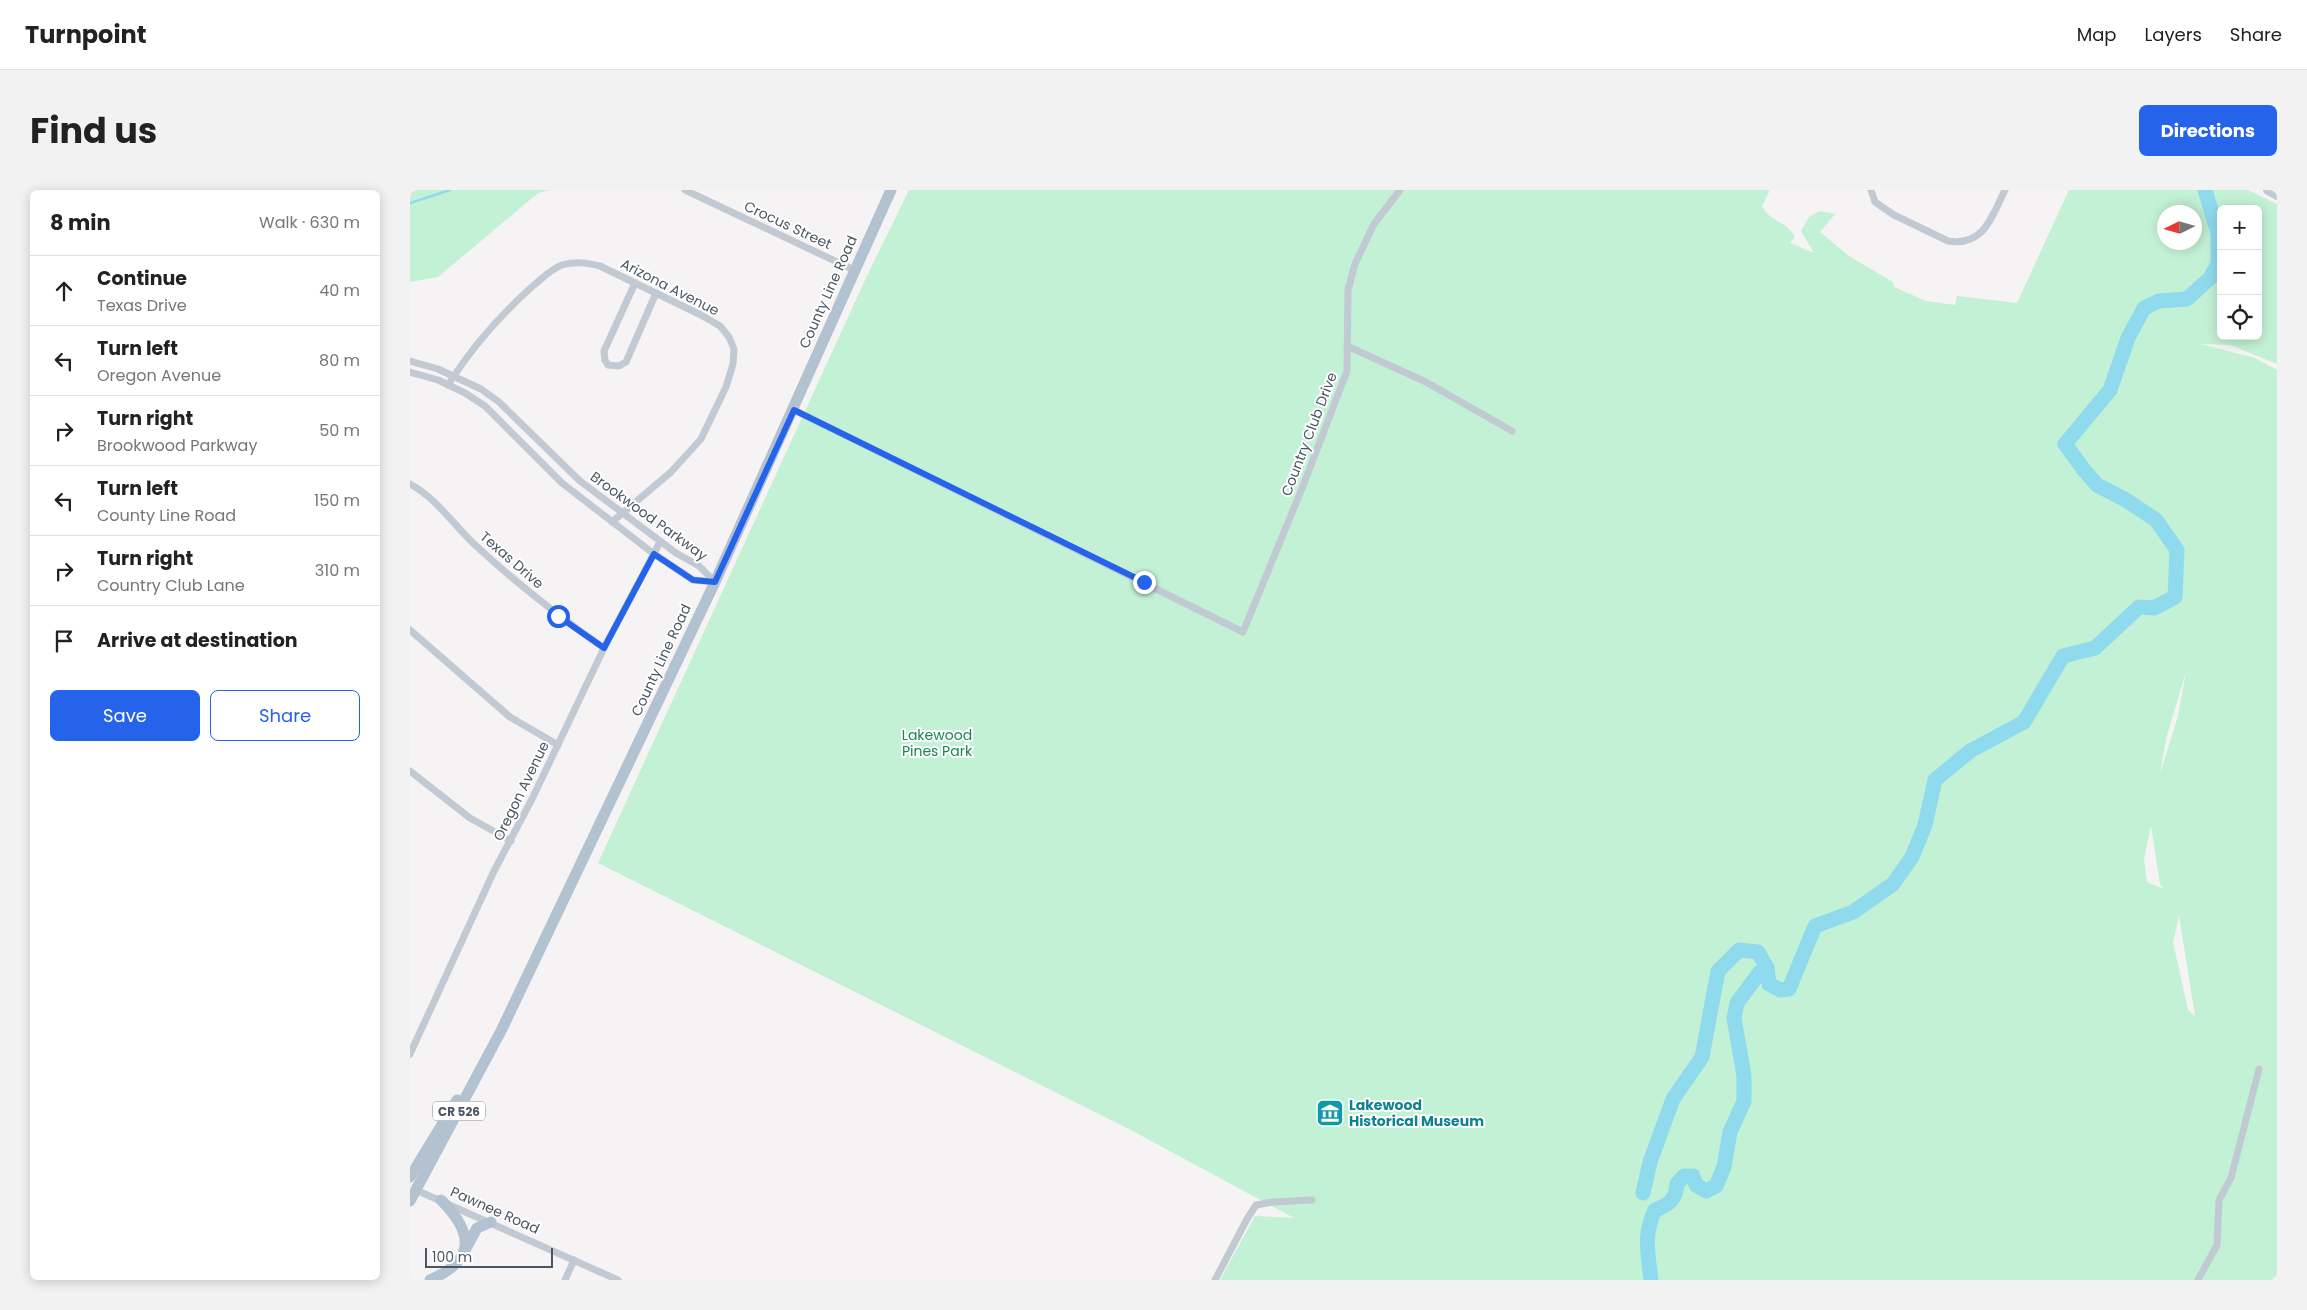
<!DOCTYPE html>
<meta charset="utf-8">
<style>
:root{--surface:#fff;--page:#f2f2f2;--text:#222;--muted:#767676;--line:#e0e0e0;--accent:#2563eb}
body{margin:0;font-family:Poppins,sans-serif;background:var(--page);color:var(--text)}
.controls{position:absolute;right:15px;top:15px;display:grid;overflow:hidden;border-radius:8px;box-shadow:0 2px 12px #0003}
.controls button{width:45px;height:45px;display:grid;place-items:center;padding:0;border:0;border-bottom:1px solid var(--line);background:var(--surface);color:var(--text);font:25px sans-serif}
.compass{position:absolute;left:1747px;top:15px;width:45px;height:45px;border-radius:50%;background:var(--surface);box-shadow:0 2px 12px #0003;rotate:265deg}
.scale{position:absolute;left:15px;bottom:12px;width:128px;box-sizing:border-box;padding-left:5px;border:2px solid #4a5661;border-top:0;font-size:14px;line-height:18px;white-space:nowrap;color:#4a5661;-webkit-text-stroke:4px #fff;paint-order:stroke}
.stop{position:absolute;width:15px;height:15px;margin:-11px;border:4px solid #2563eb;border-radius:50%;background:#fff}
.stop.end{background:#2563eb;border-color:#fff;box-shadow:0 1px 5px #0008}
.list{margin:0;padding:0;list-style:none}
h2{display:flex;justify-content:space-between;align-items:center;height:65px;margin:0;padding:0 20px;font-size:21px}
h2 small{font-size:16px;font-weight:400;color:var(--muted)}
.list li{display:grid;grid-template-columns:32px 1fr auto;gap:15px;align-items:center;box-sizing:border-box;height:70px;padding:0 20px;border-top:1px solid var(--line)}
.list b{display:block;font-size:19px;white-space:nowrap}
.list p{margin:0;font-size:16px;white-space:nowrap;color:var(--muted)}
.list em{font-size:16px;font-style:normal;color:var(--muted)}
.actions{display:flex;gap:10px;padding:15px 20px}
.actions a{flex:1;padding:11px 0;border:1px solid var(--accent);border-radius:8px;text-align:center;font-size:18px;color:var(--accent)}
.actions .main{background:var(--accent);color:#fff}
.icon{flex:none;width:28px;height:28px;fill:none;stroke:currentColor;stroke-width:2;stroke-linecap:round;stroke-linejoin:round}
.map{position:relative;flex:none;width:1867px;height:1090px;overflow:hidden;border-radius:8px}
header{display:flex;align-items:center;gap:30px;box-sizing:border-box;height:70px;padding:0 25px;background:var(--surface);border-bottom:1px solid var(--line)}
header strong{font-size:24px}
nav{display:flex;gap:28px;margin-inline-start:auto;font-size:18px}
.intro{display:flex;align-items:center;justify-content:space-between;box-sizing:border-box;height:120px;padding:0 30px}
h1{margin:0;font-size:35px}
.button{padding:12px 22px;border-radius:8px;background:var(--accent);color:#fff;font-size:18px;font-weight:700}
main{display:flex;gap:30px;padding:0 30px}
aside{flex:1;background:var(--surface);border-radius:8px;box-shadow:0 2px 12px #0003}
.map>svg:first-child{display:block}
.green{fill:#c3f1d5;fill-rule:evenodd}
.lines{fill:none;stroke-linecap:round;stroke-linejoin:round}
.stream{stroke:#90daee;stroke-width:2.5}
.river{stroke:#90daee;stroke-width:15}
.minor{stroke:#c1cad2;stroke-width:7}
.secondary{stroke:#c1cbd6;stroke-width:10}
.primary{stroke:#b3c2d1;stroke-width:11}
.route{stroke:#2563eb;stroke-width:6}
.labels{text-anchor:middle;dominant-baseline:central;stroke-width:4;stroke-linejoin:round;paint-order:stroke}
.shield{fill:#fff;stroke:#808990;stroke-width:1}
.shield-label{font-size:12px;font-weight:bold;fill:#4a5661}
.street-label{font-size:14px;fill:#4a5661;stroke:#fff}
.park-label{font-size:14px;fill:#17864f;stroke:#fff}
.culture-label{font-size:14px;font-weight:bold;fill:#0d838f;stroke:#fff;text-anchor:start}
</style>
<header>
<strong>Turnpoint</strong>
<nav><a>Map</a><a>Layers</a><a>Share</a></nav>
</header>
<div class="intro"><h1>Find us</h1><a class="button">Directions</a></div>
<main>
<aside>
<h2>8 min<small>Walk · 630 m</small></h2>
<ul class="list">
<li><svg class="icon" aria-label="ahead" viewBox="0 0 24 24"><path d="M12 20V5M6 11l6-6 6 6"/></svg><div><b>Continue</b><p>Texas Drive</p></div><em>40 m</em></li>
<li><svg class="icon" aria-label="left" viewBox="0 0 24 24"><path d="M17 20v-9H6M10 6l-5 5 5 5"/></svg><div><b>Turn left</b><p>Oregon Avenue</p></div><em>80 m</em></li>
<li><svg class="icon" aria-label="right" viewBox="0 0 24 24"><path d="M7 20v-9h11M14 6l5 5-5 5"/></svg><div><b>Turn right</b><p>Brookwood Parkway</p></div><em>50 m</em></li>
<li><svg class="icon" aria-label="left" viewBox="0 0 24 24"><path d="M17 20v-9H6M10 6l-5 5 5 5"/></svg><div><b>Turn left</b><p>County Line Road</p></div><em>150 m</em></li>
<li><svg class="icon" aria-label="right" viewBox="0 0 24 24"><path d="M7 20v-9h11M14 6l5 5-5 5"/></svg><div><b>Turn right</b><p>Country Club Lane</p></div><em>310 m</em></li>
<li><svg class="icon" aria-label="arrive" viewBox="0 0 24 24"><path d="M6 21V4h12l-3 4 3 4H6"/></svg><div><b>Arrive at destination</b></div></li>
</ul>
<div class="actions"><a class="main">Save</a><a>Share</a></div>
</aside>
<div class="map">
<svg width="1867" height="1090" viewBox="0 0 1867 1090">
<rect width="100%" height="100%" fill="#f5f3f3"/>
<!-- green -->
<g class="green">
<path d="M0 0H140L128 3 28 87 0 92Z"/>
<path d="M499 0H1360L1352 16C1361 33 1376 30 1385 47L1380 53 1404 63 1391 41 1399 27 1410 21 1425 24 1410 42 1439 66 1483 92 1484 97 1516 111 1545 115 1547 106 1607 113 1659 0H1838L1867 14V174L1820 155 1791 154 1845 168 1867 180V1090H810L845 1026 884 1028 719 939 188 673 456 88ZM1811 19H1848V146H1811ZM1754 22H1784V52H1754ZM1776 482 1768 526 1750 584 1757 545ZM1741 636 1750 694 1754 699 1737 692 1734 669ZM1769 726 1785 825V826L1778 820 1763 752Z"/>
</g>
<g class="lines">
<!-- stream -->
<path class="stream" d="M0 13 40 0"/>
<!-- river -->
<g class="river">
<path d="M1233 1003 1240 972 1263 909 1292 867 1308 781 1329 760 1348 762 1357 778 1359 794 1370 800 1379 799 1405 736 1443 722 1483 694 1502 667 1515 635 1525 590 1560 561 1614 532 1653 466 1685 458 1729 417 1744 418 1765 407 1767 360 1746 330 1716 310 1687 295 1674 280 1655 254 1700 200 1718 148 1734 118 1749 111 1777 109 1800 88 1808 74V43L1795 0"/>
<path d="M1241 1090C1238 1063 1233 1045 1245 1020 1259 1015 1266 1009 1267 994L1274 986H1283L1286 995 1296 1001 1306 996 1314 977 1320 942 1334 911V886L1324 828 1327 813 1350 782 1357 778"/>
</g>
<!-- minor -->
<g class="minor">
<path d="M275 0 444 80"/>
<path d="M1461 0 1465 12 1484 25 1538 51C1574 57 1582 26 1595 0"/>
<path d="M225 93 194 161 195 170 198 175 209 176 216 172 246 103"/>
<path d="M937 156 1016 192 1102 241"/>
<path d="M0 171 28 179 71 199 89 212 170 291 266 363 289 376 305 392"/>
<path d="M0 182 28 190 55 203 75 216 152 293 244 364 283 390 305 392"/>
<path d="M38 195C62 157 90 125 124 95 133 88 141 79 152 75 166 71 177 73 190 76L291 125 310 136 319 147 324 159 323 174 316 197 291 249 261 282 202 332"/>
<path d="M384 220 833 442 893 296 937 181 938 100 945 74 964 34 990 0"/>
<path d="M0 294C25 307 44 335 64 354 105 392 148 426 194 458"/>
<path d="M0 440 100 527 148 555"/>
<path d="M0 581 60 628 101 651"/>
<path d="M0 864 84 681 122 609 194 458 250 352"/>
<path d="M6 1000 208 1090"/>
<path d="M155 1090 164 1070"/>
<path d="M805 1090 837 1029 846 1015 863 1012 902 1010"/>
<path d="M1788 1090 1807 1055 1809 1010 1821 988 1849 879"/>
</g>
<!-- secondary -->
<path class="secondary" d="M1858 0 1867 5"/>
<!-- primary -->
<g class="primary">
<path d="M0 987 47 910"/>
<path d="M0 1011 91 841 305 392 481 0"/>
<path d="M55 1060 67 1038 81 1032"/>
<path d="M20 1090C66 1070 64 1043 31 1010"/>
</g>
</g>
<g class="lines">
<!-- route -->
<path class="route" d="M148 426 194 458 244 364 283 390 305 392 384 220 734 392"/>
</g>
<!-- icons -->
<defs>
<g id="museum-square" transform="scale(1.4375)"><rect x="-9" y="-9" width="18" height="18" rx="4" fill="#0f9aa8" stroke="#fff"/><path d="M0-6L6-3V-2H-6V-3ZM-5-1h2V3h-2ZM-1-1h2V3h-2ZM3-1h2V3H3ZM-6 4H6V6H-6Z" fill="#fff"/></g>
</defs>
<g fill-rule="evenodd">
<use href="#museum-square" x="920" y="923"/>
</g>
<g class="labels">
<!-- shield labels -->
<rect class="shield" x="23" y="911.5" width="52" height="19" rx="4"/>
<g class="shield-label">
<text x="49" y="921">CR 526</text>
</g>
<!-- street labels -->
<g class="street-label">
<text transform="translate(378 35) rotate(25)">Crocus Street</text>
<text transform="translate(260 97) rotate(27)">Arizona Avenue</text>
<text transform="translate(418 102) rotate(-66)">County Line Road</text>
<text transform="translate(899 244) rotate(-69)">Country Club Drive</text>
<text transform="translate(239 326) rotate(36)">Brookwood Parkway</text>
<text transform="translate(102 370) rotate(41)">Texas Drive</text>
<text transform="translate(251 470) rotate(-65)">County Line Road</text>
<text transform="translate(111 601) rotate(-64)">Oregon Avenue</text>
<text transform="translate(85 1020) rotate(24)">Pawnee Road</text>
</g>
<!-- park labels -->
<g class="park-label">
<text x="527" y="545">Lakewood<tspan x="527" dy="16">Pines Park</tspan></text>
</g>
<!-- culture labels -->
<g class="culture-label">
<text x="939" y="915">Lakewood<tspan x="939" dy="16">Historical Museum</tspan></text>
</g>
</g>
</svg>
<div class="controls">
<button>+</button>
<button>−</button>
<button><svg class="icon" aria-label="locate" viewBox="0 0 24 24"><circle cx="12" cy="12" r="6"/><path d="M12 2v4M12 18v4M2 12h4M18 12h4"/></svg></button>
</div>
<svg class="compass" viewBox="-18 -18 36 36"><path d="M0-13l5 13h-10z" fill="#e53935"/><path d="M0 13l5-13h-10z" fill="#767676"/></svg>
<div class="scale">100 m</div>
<div class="stop" style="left:148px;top:426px"></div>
<div class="stop end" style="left:734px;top:392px"></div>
</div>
</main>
